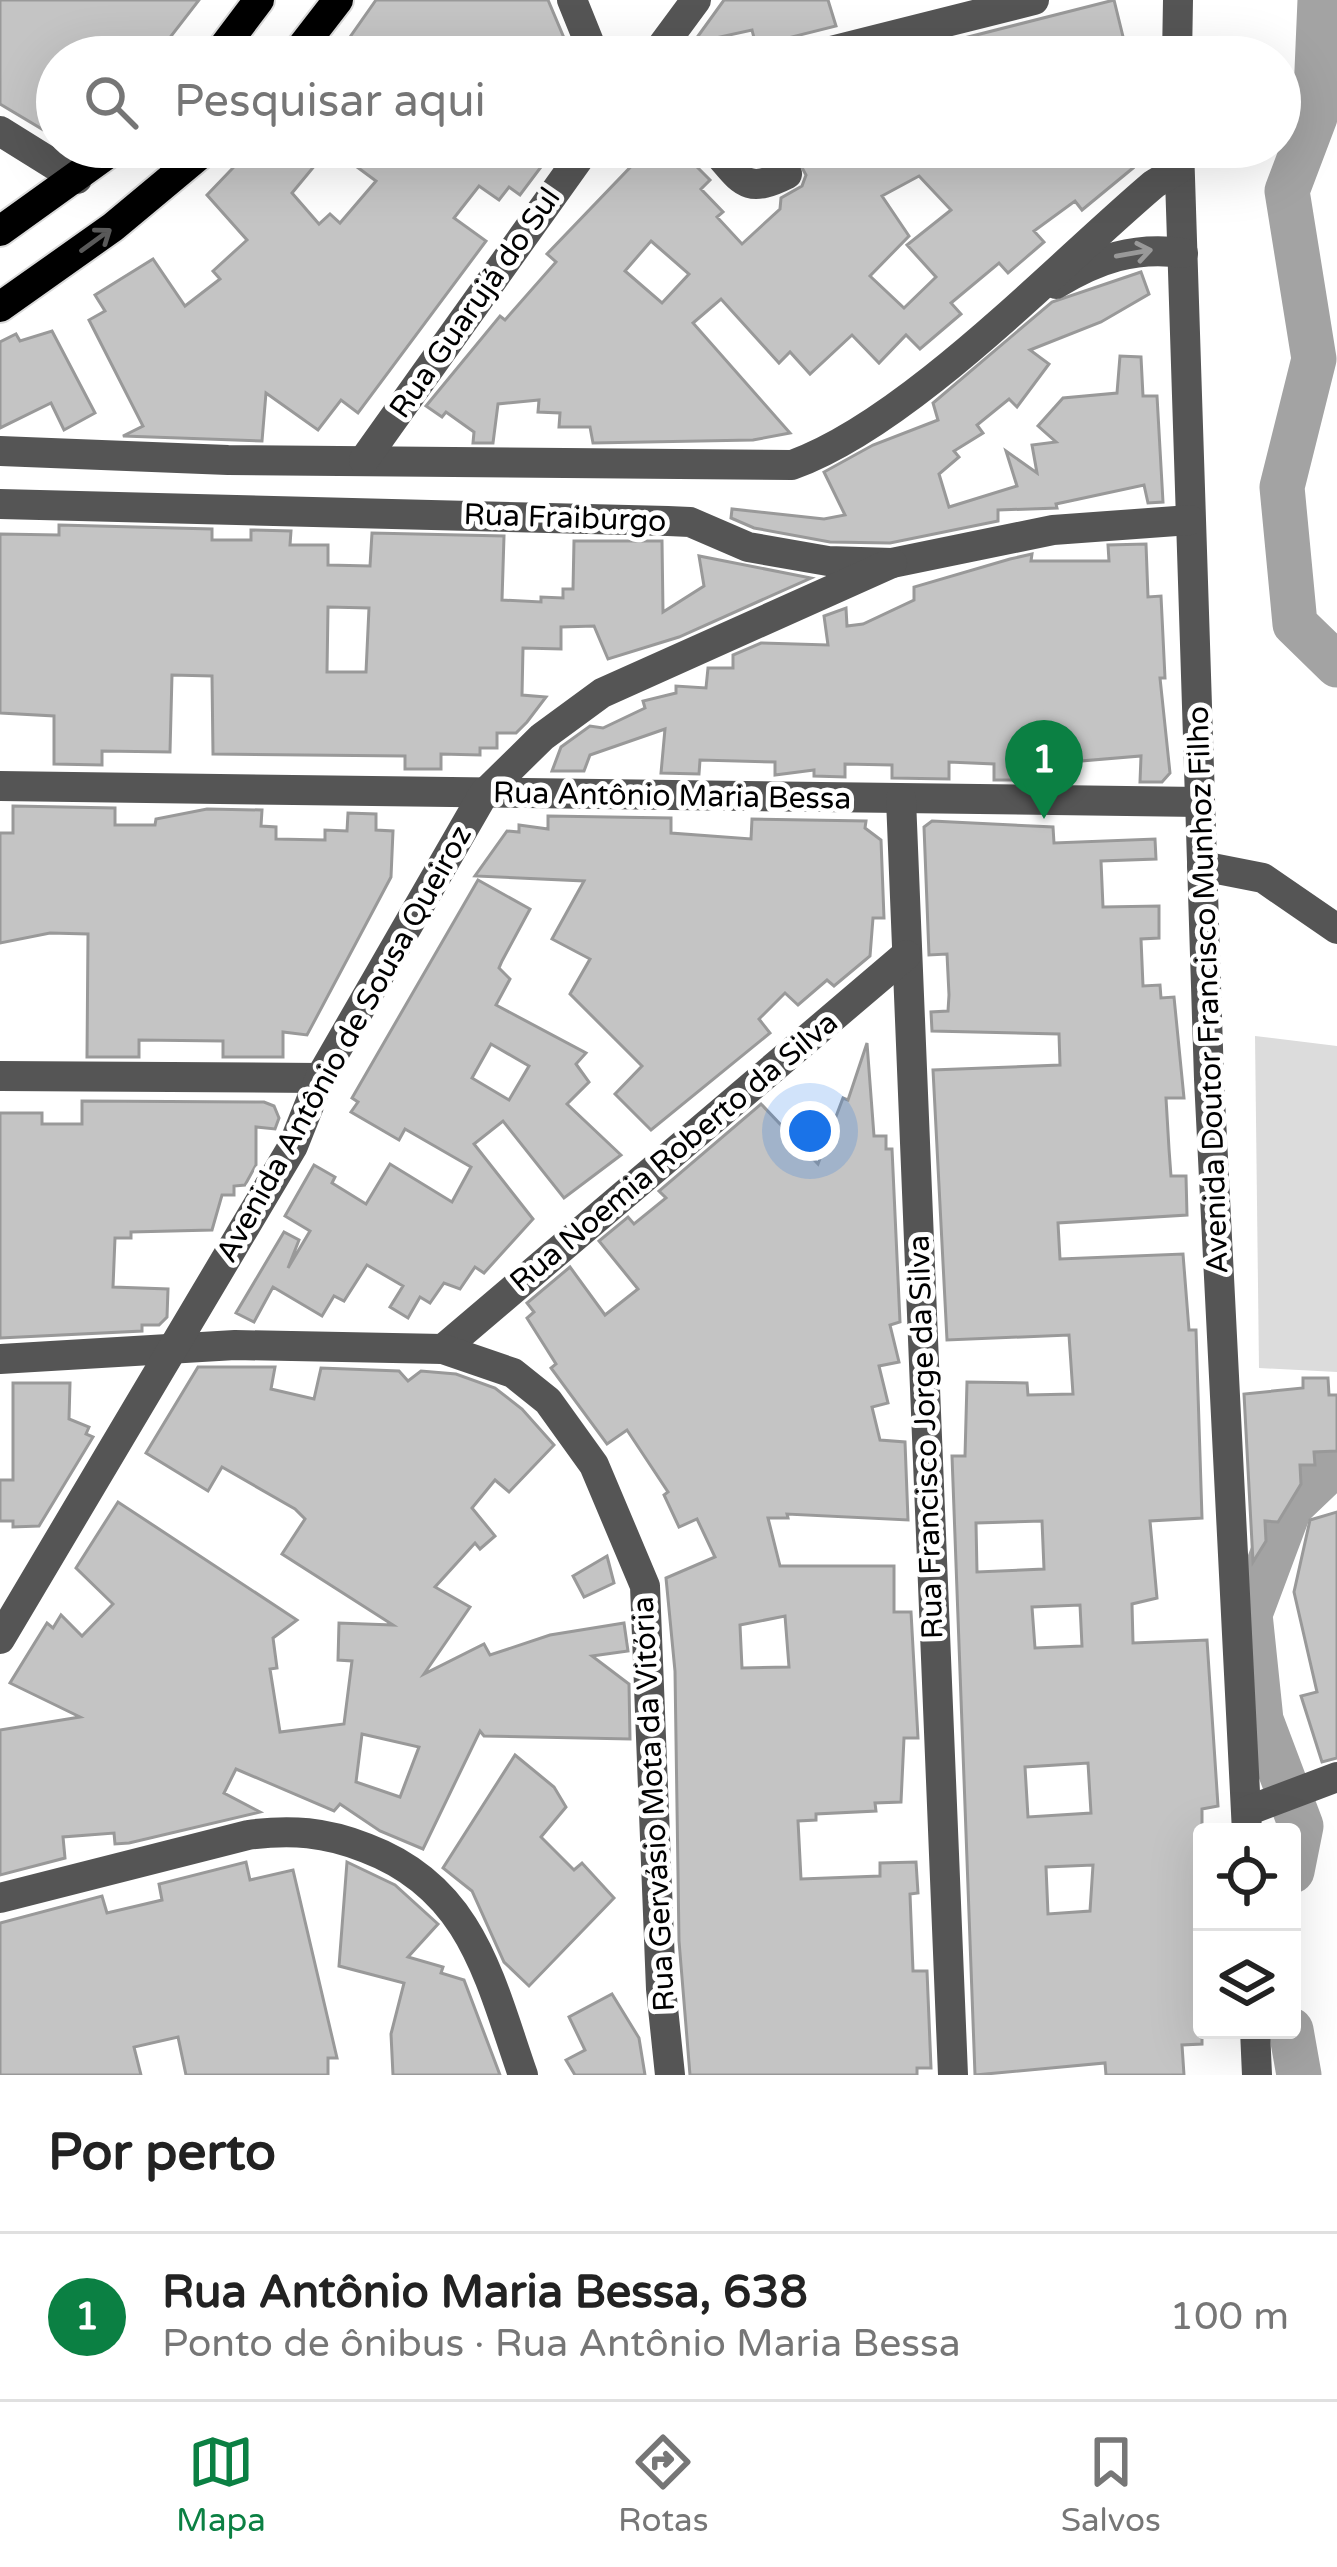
<!DOCTYPE html>
<html lang="pt">
<meta charset="utf-8">
<style>
:root{--surface:#fff;--page:#f6f6f6;--text:#222;--muted:#767676;--line:#e0e0e0;--accent:#0b8043}
body{margin:0;font-family:"Varela Round",sans-serif;background:var(--page);color:var(--text)}
.controls{position:absolute;right:36px;bottom:36px;display:grid;overflow:hidden;border-radius:12px;box-shadow:0 12px 48px #0002}
.controls button{width:108px;height:108px;display:grid;place-items:center;padding:0;border:0;border-bottom:3px solid var(--line);background:var(--surface);color:var(--text);font:60px sans-serif}
.you{position:absolute;left:810px;top:1131px;width:42px;height:42px;margin:-30px;border:9px solid #fff;border-radius:50%;background:#1a73e8;box-shadow:0 0 0 18px #1a73e833}
.badge{display:grid;place-items:center;width:78px;height:78px;border-radius:50%;background:var(--accent);color:#fff;font-size:39px;font-weight:700}
.pin{position:absolute;translate:-50% -99px;filter:drop-shadow(0 3px 6px #0008)}
.pin::after{content:'';position:absolute;top:63px;width:42px;height:36px;background:inherit;clip-path:polygon(0 0,100% 0,50% 100%)}
.list{margin:0;padding:0;list-style:none}
h2{display:flex;justify-content:space-between;align-items:center;height:156px;margin:0;padding:0 48px;font-size:51px}
h2 small{font-size:39px;font-weight:400;color:var(--muted)}
.list li{display:grid;grid-template-columns:78px 1fr auto;gap:36px;align-items:center;box-sizing:border-box;height:168px;padding:0 48px;border-top:3px solid var(--line)}
.list b{display:block;font-size:45px;white-space:nowrap}
.list p{margin:0;font-size:39px;white-space:nowrap;color:var(--muted)}
.list em{font-size:39px;font-style:normal;color:var(--muted)}
.icon{flex:none;width:66px;height:66px;fill:none;stroke:currentColor;stroke-width:2;stroke-linecap:round;stroke-linejoin:round}
.map{position:relative;flex:none;width:1337px;height:2075px;overflow:hidden}
.search{position:absolute;background:var(--surface);box-shadow:0 12px 48px #0002;left:36px;right:36px;top:36px;height:132px;display:flex;align-items:center;gap:30px;box-sizing:border-box;padding:0 42px;border-radius:66px;color:var(--muted);font-size:45px}
.sheet{height:324px;background:var(--surface)}
nav{display:flex;justify-content:space-around;align-items:center;box-sizing:border-box;height:168px;border-top:3px solid var(--line);background:var(--surface);font-size:33px;color:var(--muted)}
nav a{display:grid;justify-items:center;gap:6px}
nav .on{color:var(--accent)}
.map>svg:first-child{display:block}
.green{fill:#dcdcdc}
.lines{fill:none;stroke-linecap:round;stroke-linejoin:round}
.river{stroke:#a3a3a3;stroke-width:45}
.building{fill:#c4c4c4;stroke:#999;stroke-width:3;fill-rule:evenodd}
.major-casing{stroke:#dbdbdb;stroke-width:34}
.minor{stroke:#555;stroke-width:30}
.major{stroke:#000;stroke-width:30}
.oneway{stroke:#595959}
.oneway2{stroke:#999}
.labels{text-anchor:middle;dominant-baseline:central;stroke-width:10;stroke-linejoin:round;paint-order:stroke}
.street-label{font-size:30px;fill:#000;stroke:#fff}
</style>
<div class="map">
<svg width="1337" height="2075" viewBox="0 0 1337 2075">
<rect width="100%" height="100%" fill="#fff"/>
<!-- green -->
<path class="green" d="M1255 1036 1337 1046V1372L1259 1368Z"/>
<g class="lines">
<!-- river -->
<g class="river">
<path d="M1320 0 1315 117 1287 191 1314 359 1282 487 1295 624 1337 665"/>
<path d="M1292 1871 1301 1826 1261 1720 1250 1614 1290 1507 1337 1462"/>
<path d="M1291 2030 1299 2075"/>
</g>
</g>
<!-- building -->
<g class="building">
<path d="M0 0H199L168 40 189 57H57V138L0 104Z"/>
<path d="M376 0H548L567 45 557 57H336Z"/>
<path d="M724 0H828L836 26 756 46 752 30 693 43Z"/>
<path d="M1114 0 1128 57H922L921 49Z"/>
<path d="M253 147 270 161 282 147H556L520 195 509 187 499 200 479 186 454 218 486 241 358 413 341 400 318 430 266 393 262 441 123 436 143 426 89 320 105 311 95 295 153 259 185 306 220 279 213 271 247 240 207 195ZM330 147 376 181 340 223 330 214 319 224 292 193Z"/>
<path d="M657 147H677L710 180 701 189 723 212 717 217 742 244 780 209 781 198 802 186 806 175 797 158 788 155 755 164 740 147H1113L1133 168 1082 210 1075 201 1034 231 1044 242 1008 273 999 263 951 303 961 314 920 349 906 335 879 363 852 335 810 374 790 352 779 363 721 299 693 323 790 433 753 440 593 443 590 427H559L560 413 538 412 539 400 498 404 493 443H473L474 432 446 412 442 417 426 406 500 316 505 320 556 262 547 254 645 152 648 155ZM919 176 951 210 907 245 936 277 904 308 870 276 909 236 882 196ZM651 241 689 274 662 303 625 271Z"/>
<path d="M1141 272 1149 294 1101 322 1030 350 1049 364 1017 407 1009 399 977 425 983 433 954 451 959 457 939 474 949 507 1017 486 1006 451 1037 473 1032 445 1056 442 1038 426 1063 398 1117 393 1120 356 1141 357 1143 396H1157L1163 502 1148 503 1144 485 1056 504 1057 508 998 510V521L890 543 830 542 754 528 731 518 732 509 824 519 845 515 824 472 873 445 938 420 933 403 1052 302Z"/>
<path d="M52 331 95 413 64 430 51 403 0 428V342L16 334 20 341Z"/>
<path d="M59 525 212 529V540H251V530L291 531 290 545H328V565L370 566 372 533 504 536 502 600 541 602V597L563 598V589H573L574 541H662L663 612 704 586 699 556 811 578 679 637 608 659 594 626 561 627V649L523 648 522 695 546 697 527 722 516 733H497V748H480V755L441 754V769H405V756L213 754 212 676 172 675 170 752 102 751V765L54 764V716L0 713V534L59 535ZM328 607 369 608 366 672H327Z"/>
<path d="M1146 544 1148 597 1161 596 1165 678H1160L1170 773 1162 782H1140L1141 756 1046 764 1045 780H994V764L949 762V779L892 778V765L845 764V777L814 776V770L775 775V762L700 760 699 774 661 773 665 729 590 755 584 771H552L561 747 590 726 603 728 645 708 643 701 676 693V686L706 688 708 668H733V655L761 643 828 645 824 616 846 608 847 626 863 624 914 600V587L1010 559 1032 554 1031 561H1109L1108 545Z"/>
<path d="M13 806 115 808V825H155L156 819 207 809 262 810 261 826 276 827V839L325 840V830L347 831 348 813 376 814V830L393 831 391 877 307 1035 283 1032V1057H223V1041L139 1040V1057H87L88 934 50 933 0 943V833H13Z"/>
<path d="M548 816 671 818V833L751 839 752 819 866 821 865 828 881 840 884 918H873L870 956 834 986 827 980 798 1005 785 993 759 1019 770 1033 651 1130 615 1094 642 1066 570 994 590 959 552 939 584 881 475 876 507 831 519 832V825L548 829Z"/>
<path d="M932 821 1053 827 1054 843 1155 839 1156 859 1101 861 1103 907 1159 906V938L1141 939 1143 986 1160 985 1161 998 1174 997 1184 1098H1166L1169 1149 1171 1176H1186L1187 1215 1058 1223 1060 1259 1183 1254 1189 1330H1196L1202 1518 1150 1521 1157 1598 1132 1604 1133 1643 1207 1640 1218 1806 1202 1809V2044L1182 2045 1184 2075H1106L1105 2063 975 2075 952 1456H965L967 1382 1027 1383 1028 1395 1073 1394 1069 1335 947 1340 933 1070 1060 1065 1059 1034 932 1031 931 1012 948 1011 949 995 947 954 929 955 924 827ZM1042 1521 1044 1569 977 1572 976 1523ZM1080 1605 1082 1646 1035 1648 1032 1607ZM1088 1763 1091 1813 1028 1817 1025 1767ZM1093 1865 1090 1911 1048 1914 1046 1867Z"/>
<path d="M478 880 530 909 502 961 499 968 510 979 496 1005 586 1053 576 1064 589 1082 567 1104 621 1155 564 1198 503 1121 474 1144 533 1219 484 1273 475 1267 460 1289 444 1283 430 1303 420 1297 408 1318 390 1307 403 1286 367 1265 344 1301 334 1296 322 1316 273 1287 254 1322 236 1313 284 1232 299 1240 288 1268 310 1231 285 1216 314 1165 335 1177 332 1183 366 1204 390 1164 452 1202 471 1167 405 1129 399 1140 351 1112 358 1102 352 1098ZM491 1044 529 1066 509 1100 472 1078Z"/>
<path d="M867 1043 874 1136H886V1149H892L900 1322 890 1325 899 1362 879 1366 888 1403 872 1407 880 1440 905 1442 908 1520 787 1514 788 1518H768L780 1566H894V1612H911L918 1738H904L901 1802 875 1803 876 1811 816 1814V1820L798 1821 799 1840 801 1879 880 1876V1863L916 1862 918 1893 910 1894 913 1971H927L931 2068H917V2075H690L679 1941 675 1671 666 1578 715 1557 697 1519 679 1527 664 1495 668 1492 627 1430 607 1444 551 1368 556 1364 527 1318 534 1312 527 1303 570 1267 605 1315 638 1289 599 1241 628 1217 634 1224 666 1198 659 1191 761 1104 818 1164 843 1098 848 1100ZM785 1616 789 1667 742 1668 740 1625Z"/>
<path d="M82 1101 264 1102 274 1106 279 1118 275 1129 256 1127V1165L245 1185 234 1186V1195H222L212 1230 131 1232V1238H115L113 1287 168 1289 167 1317 159 1325H142V1331L0 1338V1113H42V1124H82Z"/>
<path d="M198 1367H275L271 1389 314 1399 321 1368 399 1371 408 1381 421 1371 456 1374 495 1388 522 1409 554 1445 509 1492 495 1480 472 1508 495 1536 480 1549 475 1543 435 1587 470 1607 424 1674 484 1644 490 1655 550 1635 624 1623 628 1651 592 1656 629 1684 630 1739 484 1736 480 1731 423 1849 380 1831 340 1804 334 1811 236 1769 224 1793 260 1812 129 1843 115 1844 114 1833 63 1837 65 1858 0 1875V1730L80 1717 10 1683 47 1623 53 1628 61 1615 82 1636 113 1604 76 1568 118 1502 297 1620 273 1638 277 1668 270 1669 280 1732 344 1724 352 1661 338 1660 339 1623 393 1625 282 1554 305 1519 295 1509 222 1467 208 1491 146 1453ZM362 1734 419 1747 400 1797 356 1782Z"/>
<path d="M1303 1378H1328L1329 1395H1337V1451L1314 1452 1315 1465H1300L1301 1484 1278 1522 1265 1521 1266 1541 1253 1562 1244 1394 1303 1388Z"/>
<path d="M13 1383H70L69 1419 89 1427 86 1434 93 1437 39 1526 13 1527V1521H0V1480H13Z"/>
<path d="M1337 1512V1758L1322 1762 1301 1696 1317 1692 1294 1592 1310 1520Z"/>
<path d="M607 1556 614 1583 584 1597 573 1576Z"/>
<path d="M515 1755 554 1787 566 1807 541 1837 574 1870 582 1863 614 1898 529 1986 504 1962 472 1891 443 1868Z"/>
<path d="M246 1862 250 1880 293 1870 337 2058H328V2075H186L178 2037 134 2047 141 2075H0V1923L102 1896 107 1913 162 1900 159 1884Z"/>
<path d="M347 1862 395 1885 438 1924 408 1957 443 1967 441 1973 464 1980 500 2075H393L391 2034 404 1983 339 1966Z"/>
<path d="M612 1994 639 2038 645 2075H575L566 2060 585 2050 569 2017Z"/>
</g>
<g class="lines">
<!-- major casing -->
<g class="major-casing">
<g id="major">
<path d="M216 57 259 0"/>
<path d="M294 57 338 0"/>
<path d="M0 231 117 147"/>
<path d="M0 307 113 227 209 147"/>
</g>
</g>
<!-- minor -->
<g class="minor">
<path d="M572 0 595 57"/>
<path d="M654 57 696 0"/>
<path d="M807 57 1034 0"/>
<path d="M1177 57 1178 0"/>
<path d="M0 131 77 179"/>
<path d="M712 147C742 179 743 196 787 174"/>
<path d="M1179 147 1209 1079 1247 1832"/>
<path d="M1056 284C1097 259 1135 246 1183 253"/>
<path d="M0 451 228 460 792 465C909 423 1056 267 1154 184L1179 169"/>
<path d="M364 460 587 147"/>
<path d="M0 504 668 521 690 522 748 547 828 561 892 563 1053 530 1190 520"/>
<path d="M0 786 1200 802"/>
<path d="M901 799 953 2075"/>
<path d="M1202 866 1263 878 1337 929"/>
<path d="M0 1076 320 1078"/>
<path d="M443 1349 906 955"/>
<path d="M0 1359 235 1345 443 1349 513 1373 548 1401 594 1465 645 1586 661 1989 670 2075"/>
<path d="M0 1639 293 1146 320 1078 483 795 542 737 602 693 892 563"/>
<path d="M1247 1811 1337 1777"/>
<path d="M0 1898 248 1835C291 1829 326 1832 366 1848 472 1888 489 1978 523 2075"/>
<path d="M1255 2030 1257 2075"/>
</g>
<!-- major -->
<use href="#major" class="major"/>
</g>
<!-- one-way arrows -->
<defs><path id="oneway-shaft" d="M-6 0H5M1.5-3L5.5 0L1.5 3" fill="none" stroke-width="1.6" stroke-linecap="round" stroke-linejoin="round" transform="scale(3)"/></defs>
<use class="oneway" href="#oneway-shaft" transform="translate(96 240) rotate(-36)"/>
<use class="oneway2" href="#oneway-shaft" transform="translate(1134 253) rotate(-10)"/>
<g class="labels">
<!-- street labels -->
<g class="street-label">
<text transform="translate(475 303) rotate(-55)">Rua Guarujá do Sul</text>
<text transform="translate(565 518) rotate(2)">Rua Fraiburgo</text>
<text transform="translate(672 796) rotate(1)">Rua Antônio Maria Bessa</text>
<text transform="translate(1208 990) rotate(-92)">Avenida Doutor Francisco Munhoz Filho</text>
<text transform="translate(344 1044) rotate(-61)">Avenida Antônio de Sousa Queiroz</text>
<text transform="translate(674 1152) rotate(-40)">Rua Noemia Roberto da Silva</text>
<text transform="translate(926 1437) rotate(-92)">Rua Francisco Jorge da Silva</text>
<text transform="translate(654 1804) rotate(-93)">Rua Gervásio Mota da Vitória</text>
</g>
</g>
</svg>
<div class="controls">
<button><svg class="icon" aria-label="locate" viewBox="0 0 24 24"><circle cx="12" cy="12" r="6"/><path d="M12 2v4M12 18v4M2 12h4M18 12h4"/></svg></button>
<button><svg class="icon" aria-label="layers" viewBox="0 0 24 24"><path d="M12 4l9 5-9 5-9-5zM3 14l9 5 9-5"/></svg></button>
</div>
<div class="you"></div>
<div class="pin badge" style="left:1044px;top:819px">1</div>
<div class="search"><svg class="icon" aria-label="search" viewBox="0 0 24 24"><circle cx="10" cy="10" r="6"/><path d="M15 15l6 6"/></svg>Pesquisar aqui</div>
</div>
<section class="sheet">
<h2>Por perto<small></small></h2>
<ul class="list">
<li><span class="badge">1</span><div><b>Rua Antônio Maria Bessa, 638</b><p>Ponto de ônibus · Rua Antônio Maria Bessa</p></div><em>100 m</em></li>
</ul>
</section>
<nav>
<a class="on"><svg class="icon" aria-label="map" viewBox="0 0 24 24"><path d="M3 6l6-2 6 2 6-2v14l-6 2-6-2-6 2zM9 4v14M15 6v14"/></svg>Mapa</a>
<a><svg class="icon" aria-label="directions" viewBox="0 0 24 24"><path d="M12 3l9 9-9 9-9-9zM9 14v-3h6M13 9l2 2-2 2"/></svg>Rotas</a>
<a><svg class="icon" aria-label="saved" viewBox="0 0 24 24"><path d="M7 4h10v16l-5-4-5 4z"/></svg>Salvos</a>
</nav>
